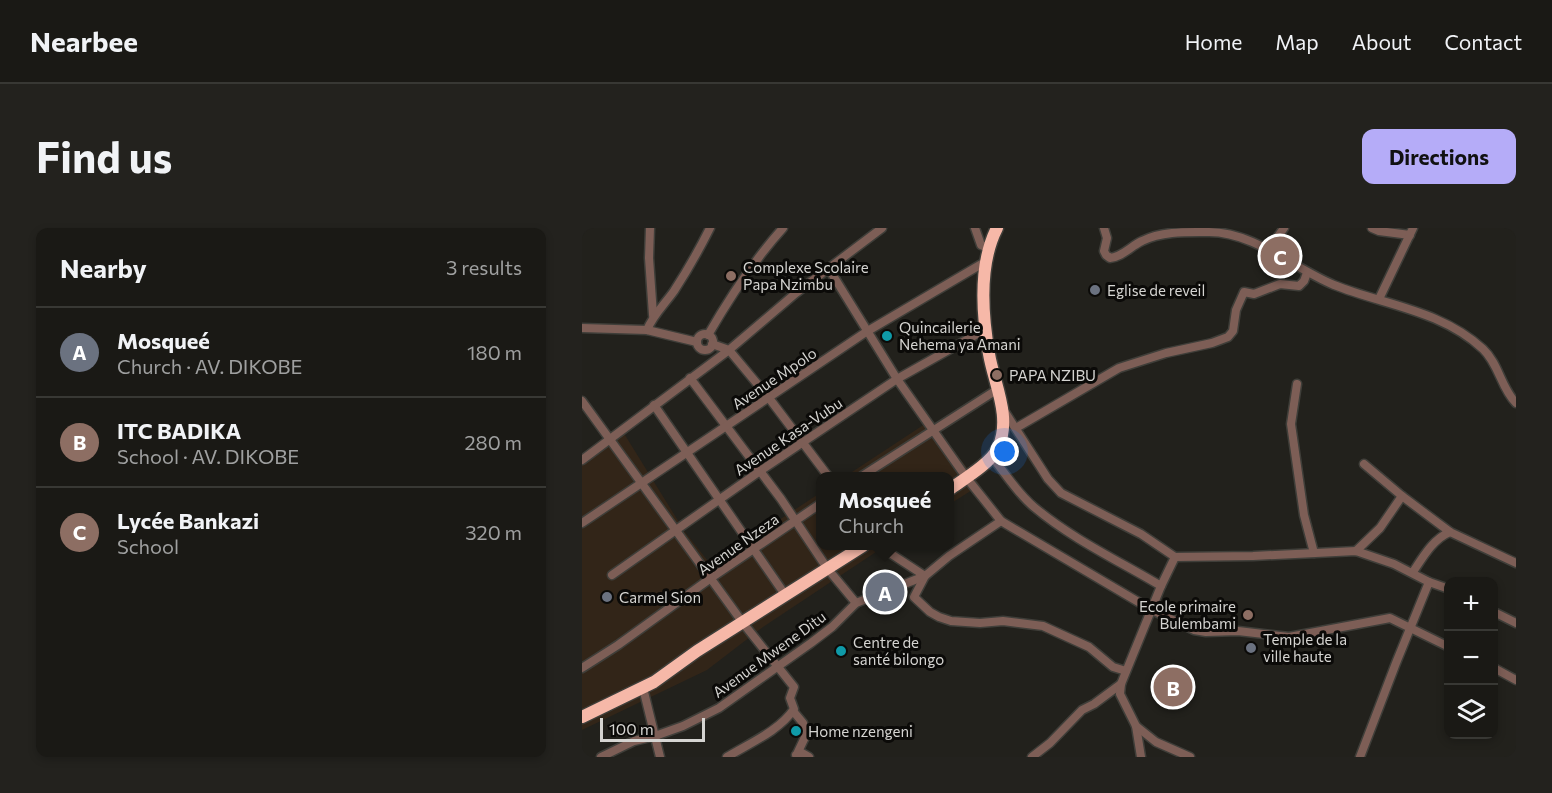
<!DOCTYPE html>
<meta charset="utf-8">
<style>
:root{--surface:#1a1915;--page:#23221e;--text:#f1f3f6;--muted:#9fa0a0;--line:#383834;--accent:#b5acf8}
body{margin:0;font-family:Commissioner,sans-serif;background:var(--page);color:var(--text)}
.controls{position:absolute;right:18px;bottom:18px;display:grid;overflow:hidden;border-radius:12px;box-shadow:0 3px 9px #0003}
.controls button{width:54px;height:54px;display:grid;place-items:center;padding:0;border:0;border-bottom:2px solid var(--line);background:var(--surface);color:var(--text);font:30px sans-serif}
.scale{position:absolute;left:18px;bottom:15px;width:105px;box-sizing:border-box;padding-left:6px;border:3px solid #d5d4d1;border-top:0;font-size:16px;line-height:21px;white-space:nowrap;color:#d5d4d1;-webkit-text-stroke:4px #0b0a08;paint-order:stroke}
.you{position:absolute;left:423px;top:224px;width:21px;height:21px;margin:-15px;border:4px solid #fff;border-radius:50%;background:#1a73e8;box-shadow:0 0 0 9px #1a73e833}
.badge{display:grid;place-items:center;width:39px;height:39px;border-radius:50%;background:var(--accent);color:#fff;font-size:20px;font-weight:700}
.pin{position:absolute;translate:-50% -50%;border:3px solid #fff;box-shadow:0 2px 6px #0006}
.popup{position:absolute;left:234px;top:244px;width:138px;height:78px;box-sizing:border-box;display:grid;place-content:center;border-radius:12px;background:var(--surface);filter:drop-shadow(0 2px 4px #0005);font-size:20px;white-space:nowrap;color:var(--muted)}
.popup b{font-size:22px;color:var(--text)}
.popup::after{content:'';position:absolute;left:50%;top:100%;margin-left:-12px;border:12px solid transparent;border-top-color:var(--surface)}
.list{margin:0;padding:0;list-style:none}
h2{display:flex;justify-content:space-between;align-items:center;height:78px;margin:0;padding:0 24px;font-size:26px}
h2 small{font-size:20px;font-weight:400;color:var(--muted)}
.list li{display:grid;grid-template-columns:39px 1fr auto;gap:18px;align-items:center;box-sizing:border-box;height:90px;padding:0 24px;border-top:2px solid var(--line)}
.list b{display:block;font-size:22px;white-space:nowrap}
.list p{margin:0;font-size:20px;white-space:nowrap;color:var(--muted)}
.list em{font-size:20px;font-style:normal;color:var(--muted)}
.icon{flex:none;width:33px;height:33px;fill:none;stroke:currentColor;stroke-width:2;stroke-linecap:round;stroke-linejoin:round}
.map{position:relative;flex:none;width:934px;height:529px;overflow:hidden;border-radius:12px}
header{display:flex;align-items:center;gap:36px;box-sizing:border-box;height:84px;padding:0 30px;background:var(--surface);border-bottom:2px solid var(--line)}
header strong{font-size:28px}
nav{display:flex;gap:33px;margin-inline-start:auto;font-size:21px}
.intro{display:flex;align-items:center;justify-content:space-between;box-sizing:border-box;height:144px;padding:0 36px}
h1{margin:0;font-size:42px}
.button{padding:15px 27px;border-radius:12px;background:var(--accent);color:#111;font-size:21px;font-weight:700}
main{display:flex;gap:36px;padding:0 36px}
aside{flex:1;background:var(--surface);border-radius:12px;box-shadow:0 3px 9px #0003}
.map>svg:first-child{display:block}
.commercial{fill:#322518}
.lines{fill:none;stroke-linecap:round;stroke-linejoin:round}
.minor-casing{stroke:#3f3e39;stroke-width:11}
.highway-casing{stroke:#3f3e39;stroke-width:15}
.minor{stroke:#7d5e56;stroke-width:8}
.highway{stroke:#f6b8a8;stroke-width:12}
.education-dot{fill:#8d6e63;stroke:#0b0a08;stroke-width:2}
.worship-dot{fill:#6b7280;stroke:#0b0a08;stroke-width:2}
.culture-dot{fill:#0f9aa8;stroke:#0b0a08;stroke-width:2}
.labels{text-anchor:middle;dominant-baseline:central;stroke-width:6;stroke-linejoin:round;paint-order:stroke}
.poi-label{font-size:15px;fill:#d5d4d1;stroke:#0b0a08;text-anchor:start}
.street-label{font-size:15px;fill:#d5d4d1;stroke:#0b0a08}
</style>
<header>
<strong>Nearbee</strong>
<nav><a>Home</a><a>Map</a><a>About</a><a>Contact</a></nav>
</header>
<div class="intro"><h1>Find us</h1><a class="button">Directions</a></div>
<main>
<aside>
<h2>Nearby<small>3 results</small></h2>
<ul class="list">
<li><span class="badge" style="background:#6b7280">A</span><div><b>Mosqueé</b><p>Church · AV. DIKOBE</p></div><em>180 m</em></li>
<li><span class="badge" style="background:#8d6e63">B</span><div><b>ITC BADIKA</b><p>School · AV. DIKOBE</p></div><em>280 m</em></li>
<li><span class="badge" style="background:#8d6e63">C</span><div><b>Lycée Bankazi</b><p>School</p></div><em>320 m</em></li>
</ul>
</aside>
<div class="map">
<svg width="934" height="529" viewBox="0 0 934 529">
<rect width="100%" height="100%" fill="#22211c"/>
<!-- commercial -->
<g class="commercial">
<path d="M349 192 398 257 368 276V248H264Z"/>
<path d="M38 199 103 304 129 337 238 265V318H303L181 399 125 442 0 502V229Z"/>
</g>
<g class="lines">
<!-- minor casing -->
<g class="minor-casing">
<g id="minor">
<path d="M68 0 67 30 71 87"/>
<path d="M393 0 399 17 406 20"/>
<path d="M522 0 525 10 522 23 524 27 528 30C540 29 549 18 560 13 580 3 605 4 627 4 672 4 711 40 752 57 802 77 859 82 901 121 917 136 919 160 934 175"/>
<path d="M790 0 797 3 828 7"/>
<path d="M687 21 702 0"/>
<path d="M247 41 315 151 384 249 419 293 570 382 612 402 624 404 656 403 707 409 808 390 867 419"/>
<path d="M797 71 831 0"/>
<path d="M0 100 65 102 115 114"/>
<path d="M65 102C71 87 82 77 92 63 105 43 117 22 128 0"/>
<circle cx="123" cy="114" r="8"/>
<path d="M126 107C148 69 172 32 201 0"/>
<path d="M130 116 147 122 214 65 300 0"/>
<path d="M108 150 199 271 245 340 274 375"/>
<path d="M715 156 709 196 722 287 732 325"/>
<path d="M0 173 161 395 212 459 208 470 212 481C197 503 168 515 145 529"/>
<path d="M72 177 204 368"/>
<path d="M421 181 466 251 479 265 559 306 593 329 671 328 774 323 812 336 847 354 867 361"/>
<path d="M434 200 537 140 584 125 630 115 646 109 651 103 654 82 662 64 672 66 698 56 717 58 722 53 725 45"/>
<path d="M410 229C423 245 435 265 452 279 490 311 537 333 579 358"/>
<path d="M0 232 147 122 187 170 246 248"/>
<path d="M782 236 820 268 868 304 934 335"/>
<path d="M280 248 416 161"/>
<path d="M0 295 284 104 403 34"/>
<path d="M297 318 343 348 332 369 348 384 357 389 369 393 398 395 421 393 461 398 507 419 531 439 544 443"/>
<path d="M774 323 798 300 820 268"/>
<path d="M831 344C841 329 851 311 868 304"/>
<path d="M30 347 178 243 315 151 404 101"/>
<path d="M912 384 934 395"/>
<path d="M0 440 36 417 129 350 238 276"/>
<path d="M912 440 934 452"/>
<path d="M61 460 78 529"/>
<path d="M211 483 221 495 224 507 215 526"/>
<path d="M554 498 574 514 608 529"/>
<path d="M214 527 220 525 227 529"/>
<path d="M19 529 52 513 73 508 101 498 137 480 229 415 250 399 274 375 343 348 367 328 419 293"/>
<path d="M450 529 468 515 500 482 512 476 539 456"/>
<path d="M559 529 554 498 538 466 539 456 579 358 593 329"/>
<path d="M778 529 814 435 847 354"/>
</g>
</g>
<!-- highway casing -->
<g class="highway-casing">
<g id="highway">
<path d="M368 261C382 251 409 235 416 220 430 189 412 156 407 126 400 86 396 37 415 0"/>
<path d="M0 489 72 454 115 423 281 318"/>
</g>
</g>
<!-- minor -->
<use href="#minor" class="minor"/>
<!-- highway -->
<use href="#highway" class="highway"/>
</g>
<!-- markers -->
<g class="education-dot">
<circle cx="149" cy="48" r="6"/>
<circle cx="415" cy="147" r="6"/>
<circle cx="666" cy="387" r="6"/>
</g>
<g class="worship-dot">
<circle cx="513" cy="62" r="6"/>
<circle cx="25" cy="369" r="6"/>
<circle cx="669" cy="420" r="6"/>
</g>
<g class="culture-dot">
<circle cx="305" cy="108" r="6"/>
<circle cx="259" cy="423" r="6"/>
<circle cx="214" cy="503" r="6"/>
</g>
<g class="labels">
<!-- poi labels -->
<g class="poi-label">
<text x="161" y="39">Complexe Scolaire<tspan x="161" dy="17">Papa Nzimbu</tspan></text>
<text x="525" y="62">Eglise de reveil</text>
<text x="317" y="99">Quincailerie<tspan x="317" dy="17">Nehema ya Amani</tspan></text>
<text x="427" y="147">PAPA NZIBU</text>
<text x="37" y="369">Carmel Sion</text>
<text x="654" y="378" text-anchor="end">Ecole primaire<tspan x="654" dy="17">Bulembami</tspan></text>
<text x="681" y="411">Temple de la<tspan x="681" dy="17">ville haute</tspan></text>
<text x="271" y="414">Centre de<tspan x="271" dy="17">santé bilongo</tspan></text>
<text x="226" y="503">Home nzengeni</text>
</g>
<!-- street labels -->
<g class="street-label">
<text transform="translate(192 150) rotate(-34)">Avenue Mpolo</text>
<text transform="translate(206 208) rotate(-34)">Avenue Kasa-Vubu</text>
<text transform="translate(156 316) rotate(-35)">Avenue Nzeza</text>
<text transform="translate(187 426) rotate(-36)">Avenue Mwene Ditu</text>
</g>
</g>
</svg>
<div class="controls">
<button>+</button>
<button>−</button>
<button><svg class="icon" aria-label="layers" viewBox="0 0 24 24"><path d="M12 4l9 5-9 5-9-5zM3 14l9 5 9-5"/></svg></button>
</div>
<div class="scale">100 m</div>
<div class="you"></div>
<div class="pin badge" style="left:303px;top:364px;background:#6b7280">A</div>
<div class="popup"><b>Mosqueé</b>Church</div>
<div class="pin badge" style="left:591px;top:459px;background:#8d6e63">B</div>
<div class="pin badge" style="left:698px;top:28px;background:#8d6e63">C</div>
</div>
</main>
